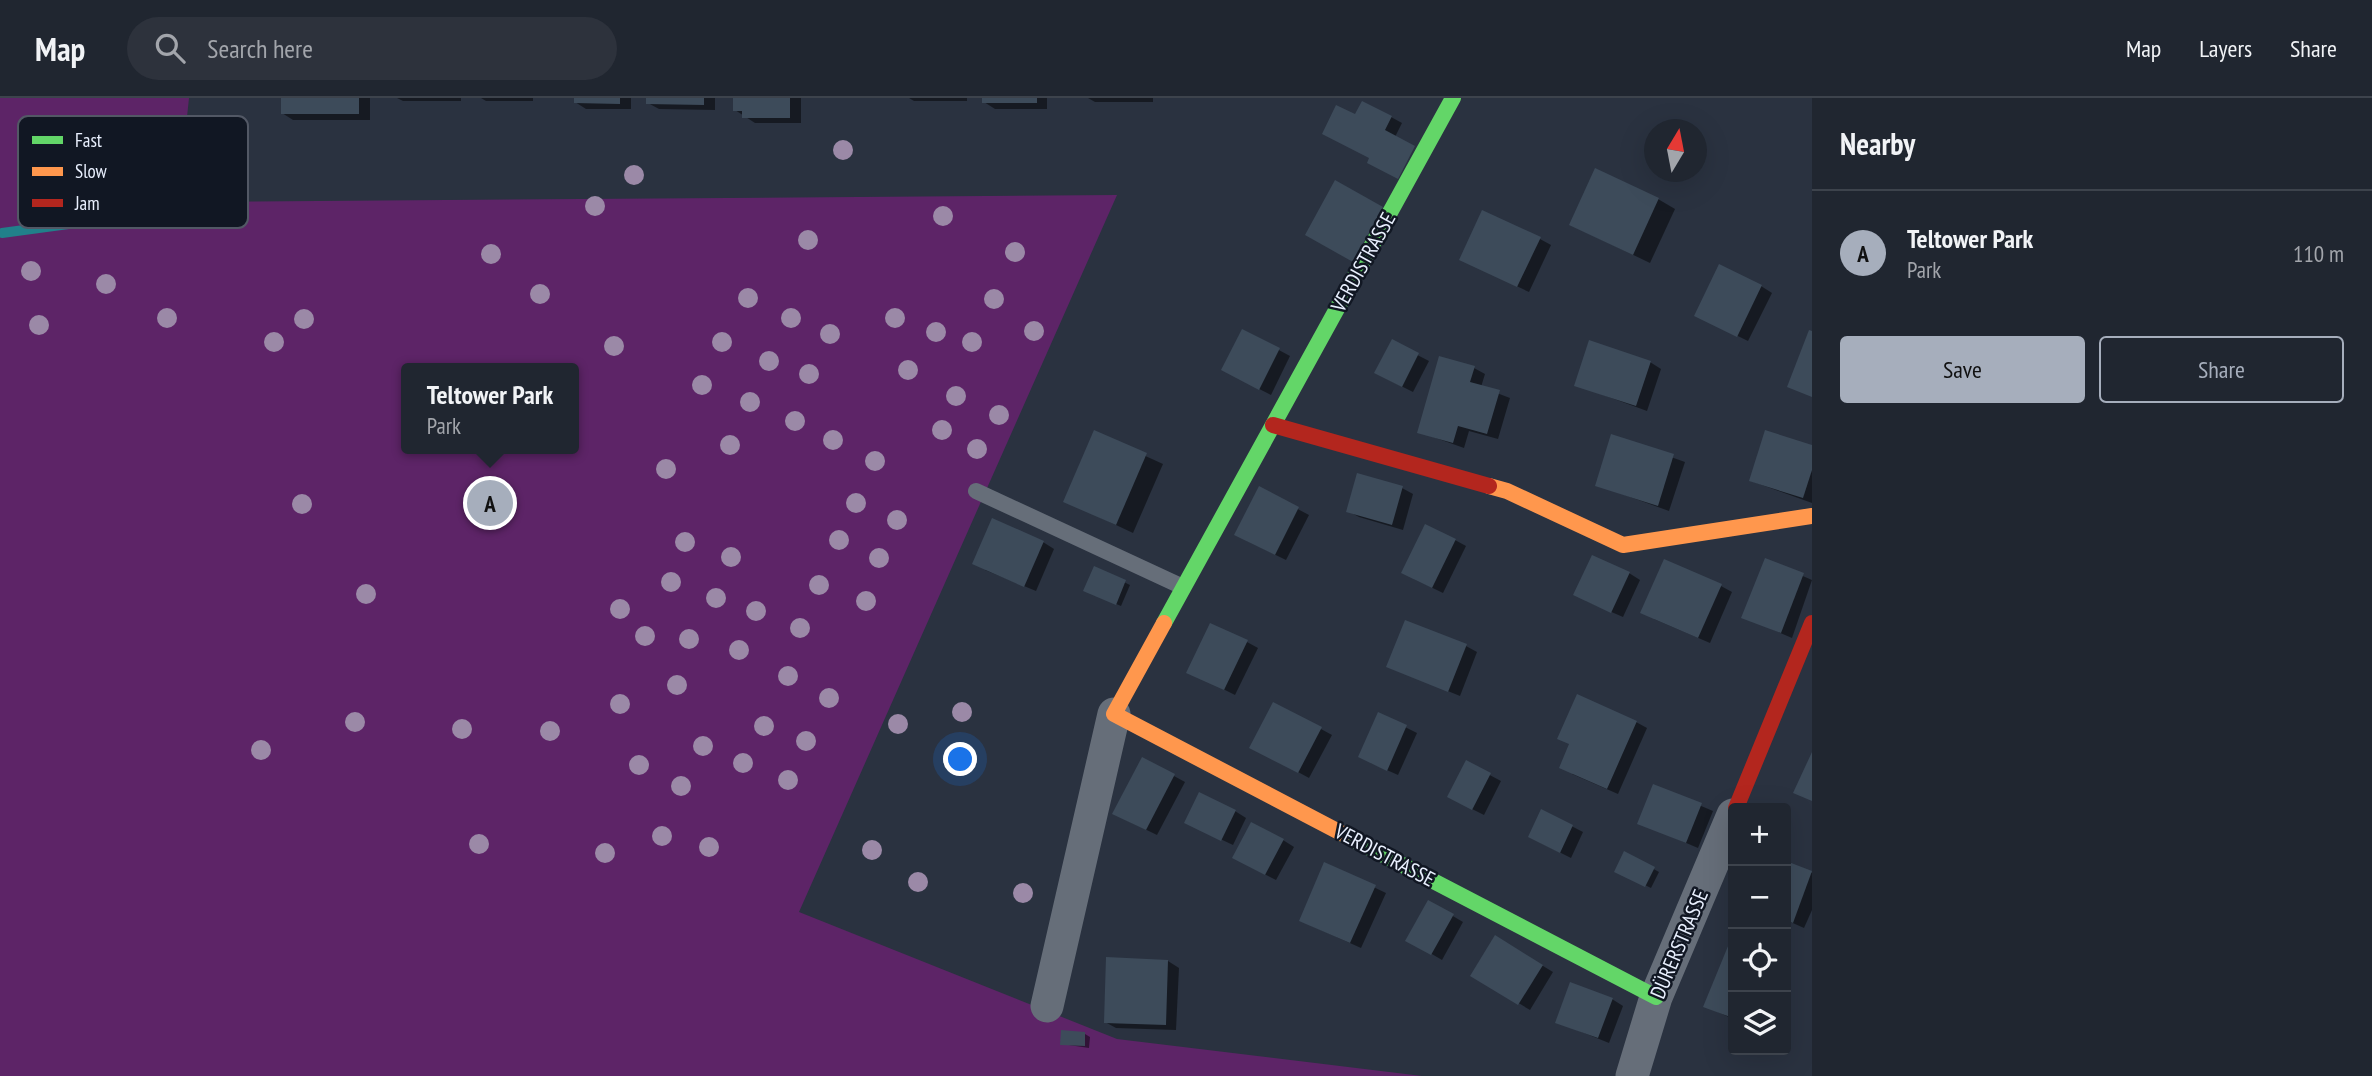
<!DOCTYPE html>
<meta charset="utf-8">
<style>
:root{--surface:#202630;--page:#2d323c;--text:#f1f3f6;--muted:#a2a5ab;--line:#3d434c;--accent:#a6aebc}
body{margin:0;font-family:"PT Sans Narrow",sans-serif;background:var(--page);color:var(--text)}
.controls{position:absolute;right:21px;bottom:21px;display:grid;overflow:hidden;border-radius:7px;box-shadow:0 7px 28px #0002}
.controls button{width:63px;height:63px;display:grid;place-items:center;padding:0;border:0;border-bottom:2px solid var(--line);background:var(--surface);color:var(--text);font:35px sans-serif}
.compass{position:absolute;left:1644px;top:21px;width:63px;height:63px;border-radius:50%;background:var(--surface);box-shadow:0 7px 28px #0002;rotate:10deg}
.you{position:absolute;left:961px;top:662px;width:24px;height:24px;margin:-18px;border:5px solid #fff;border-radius:50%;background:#1a73e8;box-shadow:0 0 0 10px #1a73e833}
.badge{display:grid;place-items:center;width:46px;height:46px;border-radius:50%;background:var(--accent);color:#111;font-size:23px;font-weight:700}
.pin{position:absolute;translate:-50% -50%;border:4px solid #fff;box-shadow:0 2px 7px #0006}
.popup{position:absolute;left:401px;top:265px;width:178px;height:91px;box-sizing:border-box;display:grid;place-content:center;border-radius:7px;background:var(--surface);filter:drop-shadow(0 2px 5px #0005);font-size:23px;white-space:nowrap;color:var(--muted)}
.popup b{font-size:26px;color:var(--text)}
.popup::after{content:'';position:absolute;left:50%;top:100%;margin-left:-14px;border:14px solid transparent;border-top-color:var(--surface)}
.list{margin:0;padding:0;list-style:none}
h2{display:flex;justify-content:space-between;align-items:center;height:91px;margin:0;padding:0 28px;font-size:30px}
h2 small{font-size:23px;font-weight:400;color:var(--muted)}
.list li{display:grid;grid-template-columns:46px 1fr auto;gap:21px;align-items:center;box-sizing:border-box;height:126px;padding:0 28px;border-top:2px solid var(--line)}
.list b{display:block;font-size:26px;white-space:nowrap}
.list p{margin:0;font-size:23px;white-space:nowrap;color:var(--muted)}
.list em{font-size:23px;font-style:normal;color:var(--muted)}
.actions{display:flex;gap:14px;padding:21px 28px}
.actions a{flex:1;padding:16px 0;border:2px solid var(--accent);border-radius:7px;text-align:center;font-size:24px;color:var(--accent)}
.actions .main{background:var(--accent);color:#111}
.icon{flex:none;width:38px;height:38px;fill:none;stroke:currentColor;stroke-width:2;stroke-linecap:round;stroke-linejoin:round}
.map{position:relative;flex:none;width:1812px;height:978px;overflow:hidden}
header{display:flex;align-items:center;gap:42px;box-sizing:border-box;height:98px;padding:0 35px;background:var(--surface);border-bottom:2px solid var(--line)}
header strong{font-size:33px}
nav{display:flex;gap:38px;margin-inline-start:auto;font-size:24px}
.search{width:490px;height:63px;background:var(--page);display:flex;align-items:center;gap:18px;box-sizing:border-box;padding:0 24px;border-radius:38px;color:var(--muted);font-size:26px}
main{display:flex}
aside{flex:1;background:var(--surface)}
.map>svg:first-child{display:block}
.green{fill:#5d2467;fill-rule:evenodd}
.shadow{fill:#0007}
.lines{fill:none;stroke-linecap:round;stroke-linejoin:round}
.stream{stroke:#21808a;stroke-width:10}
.building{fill:#3d4b5a}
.lane{stroke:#666e79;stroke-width:16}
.street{stroke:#666e79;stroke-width:33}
.fast{stroke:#63d668;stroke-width:16}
.slow{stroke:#ff974d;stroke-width:16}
.jam{stroke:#b3261e;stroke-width:16}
.tree{fill:#9b89a7}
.labels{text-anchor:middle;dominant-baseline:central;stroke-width:5;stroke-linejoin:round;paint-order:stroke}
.street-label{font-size:21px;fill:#e9f0fe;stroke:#111723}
.key{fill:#111723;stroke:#525865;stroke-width:2}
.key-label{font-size:19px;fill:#e9f0fe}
</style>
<header>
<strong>Map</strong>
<div class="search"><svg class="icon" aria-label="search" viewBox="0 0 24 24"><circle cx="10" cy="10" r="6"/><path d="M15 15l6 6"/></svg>Search here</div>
<nav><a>Map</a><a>Layers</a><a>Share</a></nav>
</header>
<main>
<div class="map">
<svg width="1812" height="978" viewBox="0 0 1812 978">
<rect width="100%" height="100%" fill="#2a3240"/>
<!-- green -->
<path class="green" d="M0 0H189L178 104 1117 97 799 814 1117 941 1422 978H0ZM406 270H574V351H406Z"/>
<!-- shadow -->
<g class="shadow">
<path d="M282 0H370V22H293L282 15Z"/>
<path d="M397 0H461V3H403Z"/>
<path d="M481 0H533V3H486Z"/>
<path d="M575 0H631V11H586L575 4Z"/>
<path d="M648 0H715V12L659 11 648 5Z"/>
<path d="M735 0H801V25H755L735 12Z"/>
<path d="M909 0H967V3H914Z"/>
<path d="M984 0H1047V11H995L984 4Z"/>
<path d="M1088 0H1153V4H1095Z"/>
<path d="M1356 19H1391L1402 25 1395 39 1371 60Z"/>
<path d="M1658 101 1675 111 1650 165 1571 127Z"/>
<path d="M1540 141 1551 147 1529 194 1461 162Z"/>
<path d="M1761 188 1772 195 1748 243 1707 223Z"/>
<path d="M1243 233 1290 258 1271 297 1234 278Z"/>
<path d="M1392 244 1429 263 1413 294 1387 281Z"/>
<path d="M1650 264 1661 271 1647 313 1576 287Z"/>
<path d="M1474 270 1485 276 1481 289 1510 300 1498 341 1469 333 1464 350 1419 334Z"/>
<path d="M1095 335 1163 366 1133 435 1065 403Z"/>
<path d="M1612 338 1685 364 1669 413 1597 387Z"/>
<path d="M1812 349V405L1751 383Z"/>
<path d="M1402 390 1413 396 1403 432 1359 419 1348 413Z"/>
<path d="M1260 391 1309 417 1286 462 1247 443Z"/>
<path d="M1455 442 1466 448 1443 495 1414 481Z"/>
<path d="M1043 444 1054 451 1036 493 985 472Z"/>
<path d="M1766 462 1812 482 1792 540 1744 519Z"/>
<path d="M1095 470 1130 487 1121 508 1090 495Z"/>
<path d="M1629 475 1640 482 1623 519 1586 503Z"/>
<path d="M1721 488 1732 494 1710 545 1654 521Z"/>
<path d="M1247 544 1258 550 1235 597 1197 578Z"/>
<path d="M1466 548 1477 554 1460 598 1389 569Z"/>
<path d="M1379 616 1417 635 1398 677 1371 665Z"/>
<path d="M1636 624 1647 630 1618 696 1572 676Z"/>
<path d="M1321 631 1332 637 1309 680 1263 655Z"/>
<path d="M1467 665 1501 683 1484 717 1460 705Z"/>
<path d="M1174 678 1185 684 1157 737 1126 722Z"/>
<path d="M1654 688 1713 713 1698 750 1639 725Z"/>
<path d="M1235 713 1246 720 1233 747 1197 730Z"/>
<path d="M1542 713 1583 734 1571 760 1541 745Z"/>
<path d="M1283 742 1294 749 1276 782 1245 766Z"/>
<path d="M1625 755 1659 774 1651 790 1616 773Z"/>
<path d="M1786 765 1812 775V812L1804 830 1786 822Z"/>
<path d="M1325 766 1386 795 1361 850 1312 828Z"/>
<path d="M1429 804 1463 824 1442 862 1408 842Z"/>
<path d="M1495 839 1553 874 1530 912 1472 877Z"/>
<path d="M1732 843H1733V921L1705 908Z"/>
<path d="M1168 863 1179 870 1176 932 1116 930 1105 924Z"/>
<path d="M1612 901 1623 908 1609 945 1557 924Z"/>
<path d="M1085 936 1090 939 1089 950 1062 946Z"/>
</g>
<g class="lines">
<!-- stream -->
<g class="stream">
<path d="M162 113 176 111"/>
<path d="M2 135 157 114"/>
</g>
</g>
<!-- building -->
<g class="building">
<rect x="281" y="0" width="78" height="16"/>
<path d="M574 0H620V6L574 5Z"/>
<path d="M646 0H704V7L646 6Z"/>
<path d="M733 0H790V20H742V13H733Z"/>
<rect x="982" y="0" width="55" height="5"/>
<path d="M1362 3 1392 18 1385 32 1415 48 1398 81 1367 65 1369 60 1322 36 1336 7 1355 16Z"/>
<path d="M1595 70 1659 100 1633 157 1569 127Z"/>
<path d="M1335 82 1383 109 1353 164 1305 137Z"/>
<path d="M1482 112 1541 139 1517 189 1459 162Z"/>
<path d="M1719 166 1762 187 1737 239 1694 218Z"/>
<path d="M1242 231 1280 250 1259 292 1221 272Z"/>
<path d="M1809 232 1812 233V299L1787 289Z"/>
<path d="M1392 241 1419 255 1402 289 1374 275Z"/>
<path d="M1589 242 1651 263 1636 308 1574 288Z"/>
<path d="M1439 258 1475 268 1470 284 1500 292 1487 336 1458 328 1453 345 1417 335Z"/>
<path d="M1094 332 1147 355 1116 427 1063 404Z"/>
<path d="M1765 332 1812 347V372L1803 400 1749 383Z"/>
<path d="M1611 336 1674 356 1658 408 1595 388Z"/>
<path d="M1357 375 1403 388 1392 427 1346 414Z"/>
<path d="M1259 388 1299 409 1275 457 1234 437Z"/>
<path d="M992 420 1044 443 1024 489 972 466Z"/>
<path d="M1425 426 1456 441 1432 490 1401 475Z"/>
<path d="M1592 457 1630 474 1611 515 1573 497Z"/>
<path d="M1765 460 1804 475 1781 535 1741 520Z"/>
<path d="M1664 461 1722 486 1698 540 1640 515Z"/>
<path d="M1094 468 1126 482 1116 507 1083 493Z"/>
<path d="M1405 522 1467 546 1448 594 1386 569Z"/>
<path d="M1210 525 1248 542 1224 592 1186 575Z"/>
<path d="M1577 596 1637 623 1607 691 1559 670 1569 646 1557 641Z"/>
<path d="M1273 604 1322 629 1298 675 1249 650Z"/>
<path d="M1378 614 1407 627 1387 673 1358 659Z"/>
<path d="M1812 654V703L1793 695Z"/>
<path d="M1142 659 1175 676 1146 732 1112 716Z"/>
<path d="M1466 662 1491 675 1472 712 1447 699Z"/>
<path d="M1653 686 1702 705 1686 745 1637 726Z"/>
<path d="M1199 694 1236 712 1221 743 1184 725Z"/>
<path d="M1541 711 1573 727 1560 755 1528 739Z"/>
<path d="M1251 724 1284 741 1265 777 1232 760Z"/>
<path d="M1624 753 1655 769 1645 789 1614 774Z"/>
<path d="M1786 763 1812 773 1793 825 1786 822Z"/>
<path d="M1324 764 1376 787 1350 845 1299 823Z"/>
<path d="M1428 802 1454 816 1431 857 1405 843Z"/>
<path d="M1733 836V920L1703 909Z"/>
<path d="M1495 837 1543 867 1518 907 1470 878Z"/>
<path d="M1106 859 1168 862 1166 927 1104 925Z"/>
<path d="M1570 884 1613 900 1598 940 1555 925Z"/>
<path d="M1061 932 1085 934V948L1060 947Z"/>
</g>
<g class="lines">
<!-- lane -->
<path class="lane" d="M976 393 1183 489"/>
<!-- street -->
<g class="street">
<path d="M1047 908 1114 616"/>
<path d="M1632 978 1656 899 1733 717"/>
</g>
<!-- fast -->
<g class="fast">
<path d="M1164 525 1453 0"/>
<path d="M1343 736 1656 899"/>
</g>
<!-- slow -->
<g class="slow">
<path d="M1489 388 1507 393 1623 447 1812 418"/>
<path d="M1164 525 1114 616 1343 736"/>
</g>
<!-- jam -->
<g class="jam">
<path d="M1273 327 1489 388"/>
<path d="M1736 710 1812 525"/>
</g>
</g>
<!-- trees -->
<g class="tree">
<circle cx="152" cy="40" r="10"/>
<circle cx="843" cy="52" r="10"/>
<circle cx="634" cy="77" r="10"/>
<circle cx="84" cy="82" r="10"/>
<circle cx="595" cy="108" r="10"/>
<circle cx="943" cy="118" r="10"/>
<circle cx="808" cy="142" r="10"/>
<circle cx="1015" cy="154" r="10"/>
<circle cx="491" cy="156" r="10"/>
<circle cx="31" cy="173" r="10"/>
<circle cx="106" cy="186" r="10"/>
<circle cx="540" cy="196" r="10"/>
<circle cx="748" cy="200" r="10"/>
<circle cx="994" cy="201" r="10"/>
<circle cx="167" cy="220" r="10"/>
<circle cx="791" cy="220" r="10"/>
<circle cx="895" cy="220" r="10"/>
<circle cx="304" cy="221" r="10"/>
<circle cx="39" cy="227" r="10"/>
<circle cx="1034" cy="233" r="10"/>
<circle cx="936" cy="234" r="10"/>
<circle cx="830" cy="236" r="10"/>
<circle cx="274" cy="244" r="10"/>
<circle cx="722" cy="244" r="10"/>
<circle cx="972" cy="244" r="10"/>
<circle cx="614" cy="248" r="10"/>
<circle cx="769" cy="263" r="10"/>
<circle cx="908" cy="272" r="10"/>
<circle cx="809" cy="276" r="10"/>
<circle cx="702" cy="287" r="10"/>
<circle cx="956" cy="298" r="10"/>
<circle cx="750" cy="304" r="10"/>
<circle cx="999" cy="317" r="10"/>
<circle cx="795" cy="323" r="10"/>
<circle cx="942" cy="332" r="10"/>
<circle cx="833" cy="342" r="10"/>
<circle cx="730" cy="347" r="10"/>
<circle cx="977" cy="351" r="10"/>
<circle cx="875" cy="363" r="10"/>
<circle cx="666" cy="371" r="10"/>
<circle cx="856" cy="405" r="10"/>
<circle cx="302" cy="406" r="10"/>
<circle cx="897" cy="422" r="10"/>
<circle cx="839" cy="442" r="10"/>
<circle cx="685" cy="444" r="10"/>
<circle cx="731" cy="459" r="10"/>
<circle cx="879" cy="460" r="10"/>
<circle cx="671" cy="484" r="10"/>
<circle cx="819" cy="487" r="10"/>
<circle cx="366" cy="496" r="10"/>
<circle cx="716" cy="500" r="10"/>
<circle cx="866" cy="503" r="10"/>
<circle cx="620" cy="511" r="10"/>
<circle cx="756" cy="513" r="10"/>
<circle cx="800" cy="530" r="10"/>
<circle cx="645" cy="538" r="10"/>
<circle cx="689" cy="541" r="10"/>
<circle cx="739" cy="552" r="10"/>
<circle cx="788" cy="578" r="10"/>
<circle cx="677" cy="587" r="10"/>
<circle cx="829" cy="600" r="10"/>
<circle cx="620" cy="606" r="10"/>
<circle cx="962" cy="614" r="10"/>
<circle cx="355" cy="624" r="10"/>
<circle cx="898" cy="626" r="10"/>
<circle cx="764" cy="628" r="10"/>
<circle cx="462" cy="631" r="10"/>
<circle cx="550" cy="633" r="10"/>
<circle cx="806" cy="643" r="10"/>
<circle cx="703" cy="648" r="10"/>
<circle cx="261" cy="652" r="10"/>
<circle cx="743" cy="665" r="10"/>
<circle cx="639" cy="667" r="10"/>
<circle cx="788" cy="682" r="10"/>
<circle cx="681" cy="688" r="10"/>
<circle cx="662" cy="738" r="10"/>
<circle cx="479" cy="746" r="10"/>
<circle cx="709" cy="749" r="10"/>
<circle cx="872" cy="752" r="10"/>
<circle cx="605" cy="755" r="10"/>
<circle cx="918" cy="784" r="10"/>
<circle cx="1023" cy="795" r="10"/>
</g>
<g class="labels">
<!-- street labels -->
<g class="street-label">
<text transform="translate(1363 164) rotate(-61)">VERDISTRASSE</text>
<text transform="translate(1385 757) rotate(28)">VERDISTRASSE</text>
<text transform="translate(1679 846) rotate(-67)">DÜRERSTRASSE</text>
</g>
</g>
<!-- legend -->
<rect x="18" y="18" width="230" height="112" rx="10" class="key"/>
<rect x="32" y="38" width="31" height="8" fill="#63d668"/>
<rect x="32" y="69" width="31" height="9" fill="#ff974d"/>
<rect x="32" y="101" width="31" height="8" fill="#b3261e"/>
<g class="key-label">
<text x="75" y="49">Fast</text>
<text x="75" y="80">Slow</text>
<text x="75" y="112">Jam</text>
</g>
</svg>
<div class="controls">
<button>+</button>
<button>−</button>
<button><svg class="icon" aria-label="locate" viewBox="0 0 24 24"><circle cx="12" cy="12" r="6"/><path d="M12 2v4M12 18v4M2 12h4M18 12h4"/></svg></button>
<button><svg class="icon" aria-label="layers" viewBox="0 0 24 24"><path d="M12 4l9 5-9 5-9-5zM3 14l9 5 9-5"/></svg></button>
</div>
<svg class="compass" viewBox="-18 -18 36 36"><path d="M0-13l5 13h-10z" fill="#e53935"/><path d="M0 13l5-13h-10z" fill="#a2a5ab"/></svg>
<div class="you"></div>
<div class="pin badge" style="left:490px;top:405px">A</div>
<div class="popup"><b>Teltower Park</b>Park</div>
</div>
<aside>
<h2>Nearby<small></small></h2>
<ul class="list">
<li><span class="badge">A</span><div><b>Teltower Park</b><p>Park</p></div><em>110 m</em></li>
</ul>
<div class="actions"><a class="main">Save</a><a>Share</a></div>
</aside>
</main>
